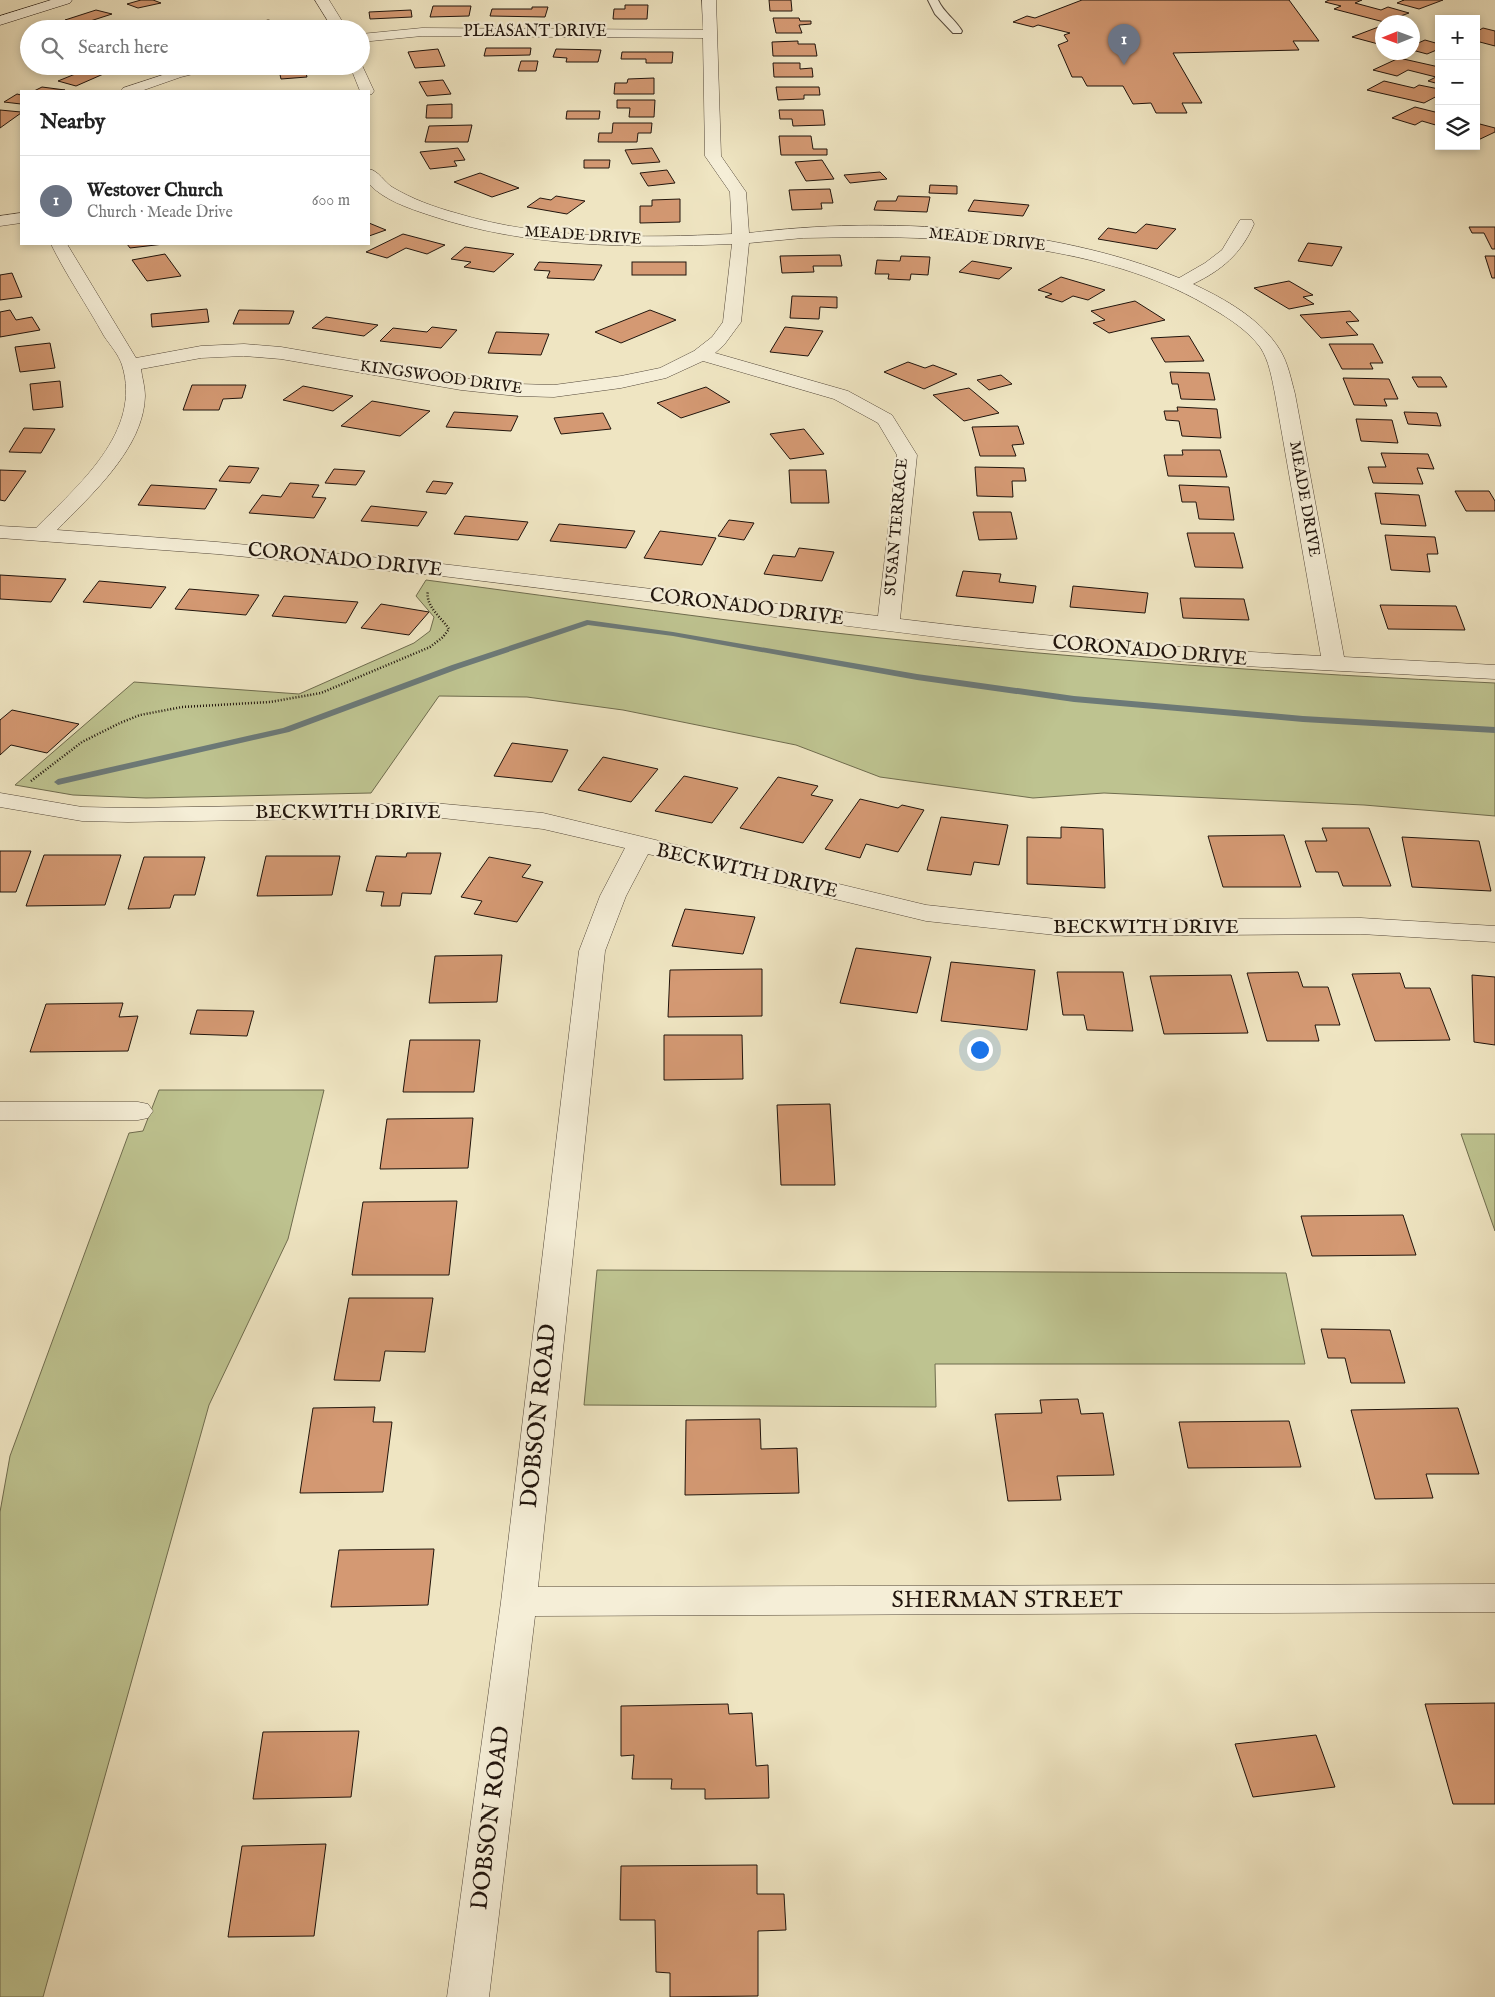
<!DOCTYPE html>
<meta charset="utf-8">
<style>
:root{--surface:#fff;--page:#f2f2f2;--text:#222;--muted:#767676;--line:#e0e0e0;--accent:#8f2418}
body{margin:0;font-family:"IM FELL English",serif;background:var(--page);color:var(--text)}
.controls{position:absolute;right:15px;top:15px;display:grid;overflow:hidden;border-radius:0px;box-shadow:0 2px 8px #0003}
.controls button{width:45px;height:45px;display:grid;place-items:center;padding:0;border:0;border-bottom:1px solid var(--line);background:var(--surface);color:var(--text);font:25px sans-serif}
.compass{position:absolute;left:1375px;top:15px;width:45px;height:45px;border-radius:50%;background:var(--surface);box-shadow:0 2px 8px #0003;rotate:269deg}
.you{position:absolute;left:979px;top:1049px;width:18px;height:18px;margin:-12px;border:4px solid #fff;border-radius:50%;background:#1a73e8;box-shadow:0 0 0 8px #1a73e833}
.badge{display:grid;place-items:center;width:32px;height:32px;border-radius:50%;background:var(--accent);color:#fff;font-size:16px;font-weight:700}
.pin{position:absolute;translate:-50% -41px;filter:drop-shadow(0 1px 2px #0008)}
.pin::after{content:'';position:absolute;top:26px;width:18px;height:15px;background:inherit;clip-path:polygon(0 0,100% 0,50% 100%)}
.list{margin:0;padding:0;list-style:none}
h2{display:flex;justify-content:space-between;align-items:center;height:65px;margin:0;padding:0 20px;font-size:21px}
h2 small{font-size:16px;font-weight:400;color:var(--muted)}
.list li{display:grid;grid-template-columns:32px 1fr auto;gap:15px;align-items:center;box-sizing:border-box;height:90px;padding:0 20px;border-top:1px solid var(--line)}
.list b{display:block;font-size:19px;white-space:nowrap}
.list p{margin:0;font-size:16px;white-space:nowrap;color:var(--muted)}
.list em{font-size:16px;font-style:normal;color:var(--muted)}
.icon{flex:none;width:28px;height:28px;fill:none;stroke:currentColor;stroke-width:2;stroke-linecap:round;stroke-linejoin:round}
.map{position:relative;flex:none;width:1495px;height:1997px;overflow:hidden}
.search{position:absolute;background:var(--surface);box-shadow:0 2px 8px #0003;left:20px;top:20px;width:350px;height:55px;display:flex;align-items:center;gap:12px;box-sizing:border-box;padding:0 18px;border-radius:28px;color:var(--muted);font-size:19px}
.panel{position:absolute;background:var(--surface);box-shadow:0 2px 8px #0003;left:20px;top:90px;width:350px;height:155px;border-radius:0px}
.map>svg:first-child{display:block}
.green{fill:#bec390;stroke:#6f6c4e}
.lines{fill:none;stroke-linecap:round;stroke-linejoin:round}
.stream{fill:#6c7977;fill-rule:evenodd}
.building{fill:#d49973;stroke:#20140c}
.service-casing{stroke:#54483a;stroke-width:2}
.minor-casing{stroke:#54483a;stroke-width:1}
.secondary-casing{stroke:#20140c;stroke-width:1}
.path{stroke:#20140c;stroke-width:2.5;stroke-dasharray:1 2;stroke-linecap:butt}
.service{fill:#f5eed7;fill-rule:evenodd}
.minor{fill:#f5eed7;fill-rule:evenodd}
.secondary{fill:#f5eed7;fill-rule:evenodd}
.labels{text-anchor:middle;dominant-baseline:central;stroke-width:4.5;stroke-linejoin:round;paint-order:stroke}
.far-street-label{font-size:16px;fill:#20140c;stroke:#f5eed7}
.street-label{font-size:20px;fill:#20140c;stroke:#f5eed7}
.near-street-label{font-size:24px;fill:#20140c;stroke:#f5eed7}
</style>
<div class="map">
<svg width="1495" height="1997" viewBox="0 0 1495 1997">
<rect width="100%" height="100%" fill="#efe5c2"/>
<filter id="stains"><feTurbulence type="fractalNoise" baseFrequency=".004" numOctaves="4"/><feColorMatrix values="0 0 0 0 .2 0 0 0 0 .09 0 0 0 0 .02 0 0 0 .5 -.17"/></filter>
<radialGradient id="worn" r=".72"><stop offset=".6" stop-color="#630" stop-opacity="0"/><stop offset="1" stop-color="#630" stop-opacity=".3"/></radialGradient>
<!-- green -->
<g class="green">
<path d="M426 580C578 600 729 622 881 638 1085 659 1290 674 1495 683V816L1364 805 1104 793 1033 798 880 777 796 745 623 710 527 697 439 696 371 793 146 798 73 795 15 785 134 682 299 694 414 643 430 631 434 617 416 596Z"/>
<path d="M159 1090H324L288 1239 209 1405 43 1997H0V1512L10 1456 129 1133 143 1131Z"/>
<path d="M1461 1134H1495V1231Z"/>
<path d="M597 1270 1286 1273 1305 1364H935L936 1407 584 1405Z"/>
</g>
<g class="lines">
<!-- stream -->
<path class="stream" d="M587 620 673 632 917 674 1074 696 1303 716 1495 727V733L1303 722 1074 702 917 680 673 636 588 625 458 669 289 732 58 785 54 782 58 779 283 728 452 665Z"/>
</g>
<!-- building -->
<g class="building">
<path d="M141 0H153L161 3 138 8 127 4Z"/>
<path d="M769 0H791L792 11H770Z"/>
<path d="M1082 0H1289L1319 41H1293L1299 50 1173 53 1202 103H1182L1187 113H1156L1151 103 1133 104 1123 86H1087L1082 77H1072L1058 45 1068 41 1064 35 1070 33 1038 25 1033 27 1013 22 1027 16 1035 18Z"/>
<path d="M1329 0H1362L1355 3 1381 10 1388 7 1409 13 1384 22 1334 9 1341 6 1325 2Z"/>
<path d="M1402 0H1443L1419 9 1397 3 1404 0Z"/>
<path d="M625 5H648L647 19H613L614 9H625Z"/>
<path d="M433 6H471L469 16 430 17Z"/>
<path d="M532 7H548L545 17 490 16 492 9H532Z"/>
<path d="M96 10 112 14 81 24 65 20Z"/>
<path d="M411 10 412 17 370 19 369 12Z"/>
<path d="M773 18H799L800 21H811V24L799 25 802 33H776Z"/>
<path d="M268 20 291 25 281 29H252L264 25 257 23Z"/>
<path d="M1381 26 1382 27V45L1352 37Z"/>
<path d="M1483 28 1495 31V46L1476 41V32Z"/>
<path d="M1425 40 1439 44V49L1427 54 1412 50V43L1416 44Z"/>
<path d="M798 41V44H815L817 56H773L772 42Z"/>
<path d="M486 48H531L530 55 484 56Z"/>
<path d="M438 49 445 66 415 68 408 52Z"/>
<path d="M556 49 601 50 598 62H566L567 58 553 57Z"/>
<path d="M622 52H673L672 63H646V59H621Z"/>
<path d="M1399 58 1439 67V84L1428 81 1436 77 1408 70 1397 76 1373 70Z"/>
<path d="M521 61H538L536 71H518Z"/>
<path d="M773 63H800V69L812 68 813 77H774Z"/>
<path d="M278 66H304L307 77 281 79Z"/>
<path d="M90 68 108 72 76 86 58 81Z"/>
<path d="M654 78V94H614L615 83H627L628 79Z"/>
<path d="M443 80 451 94 427 96 419 82Z"/>
<path d="M1384 81 1414 88 1419 85 1439 89V95L1424 103 1367 90Z"/>
<path d="M42 87 65 90 34 91Z"/>
<path d="M776 87H819L820 95H804V99L778 100Z"/>
<path d="M17 94 21 95V104L4 102Z"/>
<path d="M617 100H655L654 117H629L630 108H617Z"/>
<path d="M452 104V118H426L427 105Z"/>
<path d="M1415 107 1439 113V126L1422 121 1415 125 1392 118Z"/>
<path d="M0 110 21 112V113L0 128Z"/>
<path d="M779 110H823L825 125 793 126 792 119H780Z"/>
<path d="M567 111H600L599 119H566Z"/>
<path d="M613 123H652L651 133H638L637 142H598L599 133H612Z"/>
<path d="M1476 123 1495 128V132L1476 141Z"/>
<path d="M472 125 468 142H425L429 126Z"/>
<path d="M779 136H811L813 149H827V155H781Z"/>
<path d="M458 148 465 160 454 161 457 166 430 169 420 152Z"/>
<path d="M652 148 660 162 632 164 625 150Z"/>
<path d="M584 160H610L609 168H584Z"/>
<path d="M822 160 834 179 806 181 795 162Z"/>
<path d="M667 170 675 183 648 186 640 173Z"/>
<path d="M880 172 887 179 850 183 844 175Z"/>
<path d="M480 173 519 188 492 197 454 182Z"/>
<path d="M930 185 957 186V194L929 193Z"/>
<path d="M830 189 833 203H821L822 209 792 210 789 190Z"/>
<path d="M556 196 585 201 567 214 527 207 540 198 551 200Z"/>
<path d="M898 196 930 197 927 212 874 210 877 201H896Z"/>
<path d="M680 199V222L640 223V206H652V200Z"/>
<path d="M974 200 1029 205 1023 216 968 211Z"/>
<path d="M369 223 386 230 369 236Z"/>
<path d="M1146 224 1176 229 1157 249 1098 239 1108 228 1136 233Z"/>
<path d="M1469 227H1495V249H1492L1484 233H1472Z"/>
<path d="M403 234 445 245 427 254 406 248 387 258 366 252Z"/>
<path d="M1308 243 1342 247 1332 266 1298 261Z"/>
<path d="M127 244H164L130 248Z"/>
<path d="M465 247 514 254 494 272 464 267 471 262 451 259Z"/>
<path d="M165 254 181 276 147 281 132 260Z"/>
<path d="M840 255 842 266H813L814 272 782 273 780 256Z"/>
<path d="M901 256 930 257 928 275 911 274 910 280 888 279 889 274H875L877 260 900 261Z"/>
<path d="M1485 256H1495V278H1492Z"/>
<path d="M972 261 1012 268 999 279 959 272Z"/>
<path d="M539 262 602 265 594 280 547 278 550 271 534 270Z"/>
<rect x="632" y="262" width="54" height="13"/>
<path d="M12 273 22 297 0 300V275Z"/>
<path d="M1061 277 1105 290 1088 300 1073 296 1062 302 1045 297 1052 294 1038 290Z"/>
<path d="M1289 281 1313 295 1303 297 1314 304 1289 309 1254 288Z"/>
<path d="M792 296 837 297V308L820 307 819 319 790 318Z"/>
<path d="M1135 301 1165 320 1109 333 1093 323 1105 320 1091 311Z"/>
<path d="M207 309 209 322 152 327 151 314Z"/>
<path d="M10 310 16 320 32 317 40 330 0 337V312Z"/>
<path d="M239 310 294 311 289 324H233Z"/>
<path d="M650 310 676 320 621 343 595 332Z"/>
<path d="M1350 311 1359 321 1346 322 1358 335 1321 338 1300 315Z"/>
<path d="M326 317 378 325 364 336 312 328Z"/>
<path d="M432 327 457 330 441 348 380 341 393 328 427 332Z"/>
<path d="M785 327 823 331 808 356 770 352Z"/>
<path d="M496 332 549 334 541 355 488 353Z"/>
<path d="M1189 336 1204 361 1165 362 1151 338Z"/>
<path d="M50 343 55 368 20 372 15 347Z"/>
<path d="M1329 344H1373L1383 363H1370L1373 369H1342Z"/>
<path d="M908 362 925 368 933 365 957 374 924 389 884 372Z"/>
<path d="M1170 372 1209 373 1215 400 1181 399 1178 384H1172Z"/>
<path d="M1001 375 1012 384 989 390 977 380Z"/>
<path d="M1412 377H1441L1447 387H1418Z"/>
<path d="M1343 378 1389 379 1398 399H1384L1387 406 1354 405Z"/>
<path d="M60 381 63 407 33 410 30 384Z"/>
<path d="M192 385H246L242 398 223 399 219 410H183Z"/>
<path d="M303 386 353 396 333 411 283 400Z"/>
<path d="M706 387 730 402 681 418 657 403Z"/>
<path d="M969 388 999 413 964 421 933 395Z"/>
<path d="M372 401 430 411 400 436 341 426Z"/>
<path d="M1177 407 1217 409 1221 438 1182 436 1179 421 1166 420 1164 411H1178Z"/>
<path d="M454 412 518 416 511 431 446 427Z"/>
<path d="M1404 412 1437 413 1441 426 1408 424Z"/>
<path d="M603 413 611 429 561 434 554 418Z"/>
<path d="M1356 419 1392 420 1398 443 1361 441Z"/>
<path d="M1018 426 1024 444 1012 445 1016 456H980L972 427Z"/>
<path d="M24 428 55 429 41 453 9 452Z"/>
<path d="M804 429 824 454 790 459 770 434Z"/>
<path d="M1182 450H1220L1227 477 1168 476 1164 455H1183Z"/>
<path d="M1381 453 1428 454 1434 469 1417 468 1423 484 1373 483 1368 467H1386Z"/>
<path d="M229 466 259 468 250 483 219 481Z"/>
<path d="M975 467 1024 468 1026 481H1012L1013 497 977 496Z"/>
<path d="M334 469 365 471 356 485 325 483Z"/>
<path d="M0 470 26 471 5 501 0 500Z"/>
<path d="M789 470H826L829 503H791Z"/>
<path d="M433 481 453 483 446 494 426 492Z"/>
<path d="M290 483 319 485 312 497 326 498 314 518 249 513 262 495 281 497Z"/>
<path d="M151 485 217 489 205 509 138 505Z"/>
<path d="M1179 485 1229 487 1234 520 1199 519 1196 502H1182Z"/>
<path d="M1455 491H1489L1495 501V511H1466Z"/>
<path d="M1375 493 1419 495 1426 526 1381 524Z"/>
<path d="M371 506 427 512 418 526 361 521Z"/>
<path d="M973 512H1011L1017 539 979 540Z"/>
<path d="M465 516 528 522 518 540 454 534Z"/>
<path d="M729 520 754 523 744 540 718 536Z"/>
<path d="M559 524 635 531 626 548 550 541Z"/>
<path d="M660 531 716 538 702 565 644 558Z"/>
<path d="M1187 533H1234L1243 568 1195 567Z"/>
<path d="M1385 535 1435 537 1438 554H1427L1430 572 1391 570Z"/>
<path d="M799 548 834 552 822 581 764 574 773 555 795 557Z"/>
<path d="M963 571 1001 574 999 582 1036 586 1033 603 956 596Z"/>
<path d="M0 575 66 579 51 602 0 599Z"/>
<path d="M99 581 166 587 151 608 83 602Z"/>
<path d="M1073 586 1148 593 1145 613 1070 607Z"/>
<path d="M189 589 259 595 246 615 175 609Z"/>
<path d="M284 596 358 602 346 623 272 616Z"/>
<path d="M1180 598 1244 599 1249 620 1183 618Z"/>
<path d="M381 604 429 612 409 635 361 628Z"/>
<path d="M1380 605 1456 606 1465 630 1388 629Z"/>
<path d="M12 710 79 724 47 753 11 745 0 755V720Z"/>
<path d="M512 743 568 750 552 782 494 776Z"/>
<path d="M603 757 658 769 631 802 578 790Z"/>
<path d="M684 776 738 788 712 823 655 811Z"/>
<path d="M778 777 818 786 811 795 833 800 803 843 740 828Z"/>
<path d="M860 799 898 808 902 805 924 810 898 852 866 844 860 858 825 849Z"/>
<path d="M941 817 1008 825 999 865 974 862 971 875 927 870Z"/>
<path d="M1061 827 1103 829 1105 888 1027 884V837L1061 838Z"/>
<path d="M1322 828H1369L1391 886H1343L1338 872H1316L1305 841H1327Z"/>
<path d="M1284 835 1301 887H1223L1208 836Z"/>
<path d="M1402 837 1479 841 1491 891 1412 887Z"/>
<path d="M0 851H31L16 892H0Z"/>
<path d="M407 853H441L431 894 402 893 400 906H381L384 892 366 891 376 856 406 857Z"/>
<path d="M44 855H121L105 905 26 906Z"/>
<path d="M266 856H340L332 895 257 896Z"/>
<path d="M144 857H205L195 895H174L170 908 128 909Z"/>
<path d="M489 857 531 865 522 877 543 882 517 922 474 914 482 901 461 897Z"/>
<path d="M685 909 755 917 743 954 672 946Z"/>
<path d="M856 948 931 957 917 1013 840 1003Z"/>
<path d="M502 955 497 1002 429 1003 435 956Z"/>
<path d="M951 962 1035 970 1027 1030 941 1021Z"/>
<path d="M762 969V1016L668 1017 670 970Z"/>
<path d="M1057 972H1123L1133 1031 1087 1030 1084 1015H1063Z"/>
<path d="M1298 972 1303 987H1328L1340 1025H1315L1319 1041H1267L1247 973Z"/>
<path d="M1400 973 1405 988H1430L1450 1040 1375 1041 1352 974Z"/>
<path d="M1231 975 1248 1033 1164 1034 1150 976Z"/>
<path d="M1472 975 1495 977V1045L1474 1042Z"/>
<path d="M123 1003 119 1017 138 1016 128 1051 30 1052 46 1004Z"/>
<path d="M197 1010 254 1011 247 1036 190 1034Z"/>
<path d="M664 1035H742L743 1079 664 1080Z"/>
<path d="M410 1040H480L474 1092H403Z"/>
<path d="M830 1104 835 1185H781L777 1105Z"/>
<path d="M473 1118 468 1168 380 1169 387 1119Z"/>
<path d="M457 1201 449 1275H352L363 1202Z"/>
<path d="M1403 1215 1416 1255 1312 1256 1301 1216Z"/>
<path d="M349 1298H433L425 1352 385 1351 380 1381 334 1380Z"/>
<path d="M1321 1329 1390 1330 1405 1383H1351L1345 1358H1328Z"/>
<path d="M1078 1399 1081 1414 1103 1413 1114 1475 1057 1476 1061 1500 1008 1501 995 1414 1042 1413 1040 1400Z"/>
<path d="M375 1407 373 1422H392L383 1492 300 1493 313 1408Z"/>
<path d="M1458 1408 1479 1474H1426L1433 1498 1375 1499 1351 1410Z"/>
<path d="M760 1419 761 1449 797 1448 799 1493 685 1495 686 1420Z"/>
<path d="M1289 1421 1301 1467 1188 1468 1179 1422Z"/>
<path d="M434 1549 428 1605 331 1607 339 1550Z"/>
<path d="M1495 1703V1804H1453L1425 1704Z"/>
<path d="M728 1704 729 1714 752 1713 756 1766 768 1765 769 1798 705 1799V1789H671L672 1779H632L634 1755 621 1756V1706Z"/>
<path d="M359 1731 351 1797 253 1799 263 1732Z"/>
<path d="M1316 1735 1335 1787 1253 1797 1235 1744Z"/>
<path d="M326 1844 314 1936 228 1937 242 1846Z"/>
<path d="M757 1865V1894H784L786 1930 758 1931V1996L670 1997V1973L656 1972 655 1920H620L621 1866Z"/>
</g>
<g class="lines">
<!-- service casing -->
<g class="service-casing">
<path id="service" d="M928 0H938C944 13 955 19 962 31L961 33H953L935 14Z"/>
</g>
<!-- minor casing -->
<g class="minor-casing">
<g id="minor">
<path d="M315 0H329L347 29H333Z"/>
<path d="M702 0H716L721 156 746 192 749 233C883 216 1053 226 1179 278L1205 263 1222 250 1240 220H1252L1254 224C1241 254 1222 270 1193 284 1225 299 1261 319 1280 350 1288 363 1291 379 1295 394L1344 657 1495 665V679L1225 665 1027 648 442 576 217 554 0 538V526L36 528C77 486 143 432 122 365 119 355 110 345 104 336 87 305 66 275 51 244H67L136 358 201 346 244 344 281 347 461 378 517 384 554 385 621 376 660 368 694 351 712 337 723 322 732 244C630 248 526 248 429 215 408 208 384 200 369 184V169C379 171 384 182 392 187 412 199 434 207 456 213 544 240 641 238 732 234L730 192 705 156 703 38 422 36 361 42V34L422 28 703 30ZM863 237C975 237 1116 249 1213 309 1230 319 1248 331 1260 347 1269 360 1272 379 1275 394L1321 656C1180 649 1040 636 900 619L917 455 892 415 848 391 715 353 724 345 741 322 749 243 803 238ZM244 356 281 359 461 390 517 396 554 397 621 388 666 378 703 361 834 399 878 423 897 455 878 616 442 564 217 542 57 530C91 495 144 448 145 396 145 387 142 377 141 369L201 358Z"/>
<path d="M361 63 374 91 372 94 369 95V91H360L350 66H361Z"/>
<path d="M190 66H215L213 69 181 77 141 91H121L123 88Z"/>
<path d="M21 213V223L0 226V216Z"/>
<path d="M0 793 82 807 128 808 433 803 543 813 926 905 1065 920 1361 918 1495 926V942L1361 934 1065 936 926 921 648 854 626 896 605 951 538 1587 1495 1584V1612L535 1616 489 1997H447L501 1602 579 951 600 896 625 848 543 829 433 817 128 822 82 821 0 807Z"/>
<path d="M0 1102H138L148 1104 153 1111 148 1118 138 1120H0Z"/>
</g>
</g>
<!-- secondary casing -->
<g class="secondary-casing">
<path id="secondary" d="M51 0H72L70 3 0 25V16Z"/>
</g>
<!-- path -->
<path class="path" d="M31 781 82 742 120 723 140 715 182 707 270 702 321 693 430 647 443 637 449 629C441 617 425 606 428 591"/>
<!-- service -->
<use href="#service" class="service"/>
<!-- minor -->
<use href="#minor" class="minor"/>
<!-- secondary -->
<use href="#secondary" class="secondary"/>
</g>
<g class="labels">
<!-- far-street labels -->
<g class="far-street-label">
<text x="535" y="32">PLEASANT DRIVE</text>
<text transform="translate(583 236) rotate(4)">MEADE DRIVE</text>
<text transform="translate(987 240) rotate(6)">MEADE DRIVE</text>
<text transform="translate(441 378) rotate(8)">KINGSWOOD DRIVE</text>
<text transform="translate(1304 499) rotate(80)">MEADE DRIVE</text>
<text transform="translate(897 527) rotate(-85)">SUSAN TERRACE</text>
</g>
<!-- street labels -->
<g class="street-label">
<text transform="translate(345 560) rotate(6)">CORONADO DRIVE</text>
<text transform="translate(747 607) rotate(7)">CORONADO DRIVE</text>
<text transform="translate(1150 651) rotate(5)">CORONADO DRIVE</text>
<text x="348" y="812">BECKWITH DRIVE</text>
<text transform="translate(747 871) rotate(13)">BECKWITH DRIVE</text>
<text x="1146" y="927">BECKWITH DRIVE</text>
</g>
<!-- near-street labels -->
<g class="near-street-label">
<text transform="translate(539 1416) rotate(-84)">DOBSON ROAD</text>
<text x="1007" y="1600">SHERMAN STREET</text>
<text transform="translate(491 1818) rotate(-83)">DOBSON ROAD</text>
</g>
</g>
<rect width="100%" height="100%" filter="url(#stains)"/>
<rect width="100%" height="100%" fill="url(#worn)"/>
</svg>
<div class="controls">
<button>+</button>
<button>−</button>
<button><svg class="icon" aria-label="layers" viewBox="0 0 24 24"><path d="M12 4l9 5-9 5-9-5zM3 14l9 5 9-5"/></svg></button>
</div>
<svg class="compass" viewBox="-18 -18 36 36"><path d="M0-13l5 13h-10z" fill="#e53935"/><path d="M0 13l5-13h-10z" fill="#767676"/></svg>
<div class="you"></div>
<div class="pin badge" style="left:1124px;top:65px;background:#6b7280">1</div>
<div class="search"><svg class="icon" aria-label="search" viewBox="0 0 24 24"><circle cx="10" cy="10" r="6"/><path d="M15 15l6 6"/></svg>Search here</div>
<section class="panel">
<h2>Nearby<small></small></h2>
<ul class="list">
<li><span class="badge" style="background:#6b7280">1</span><div><b>Westover Church</b><p>Church · Meade Drive</p></div><em>600 m</em></li>
</ul>
</section>
</div>
